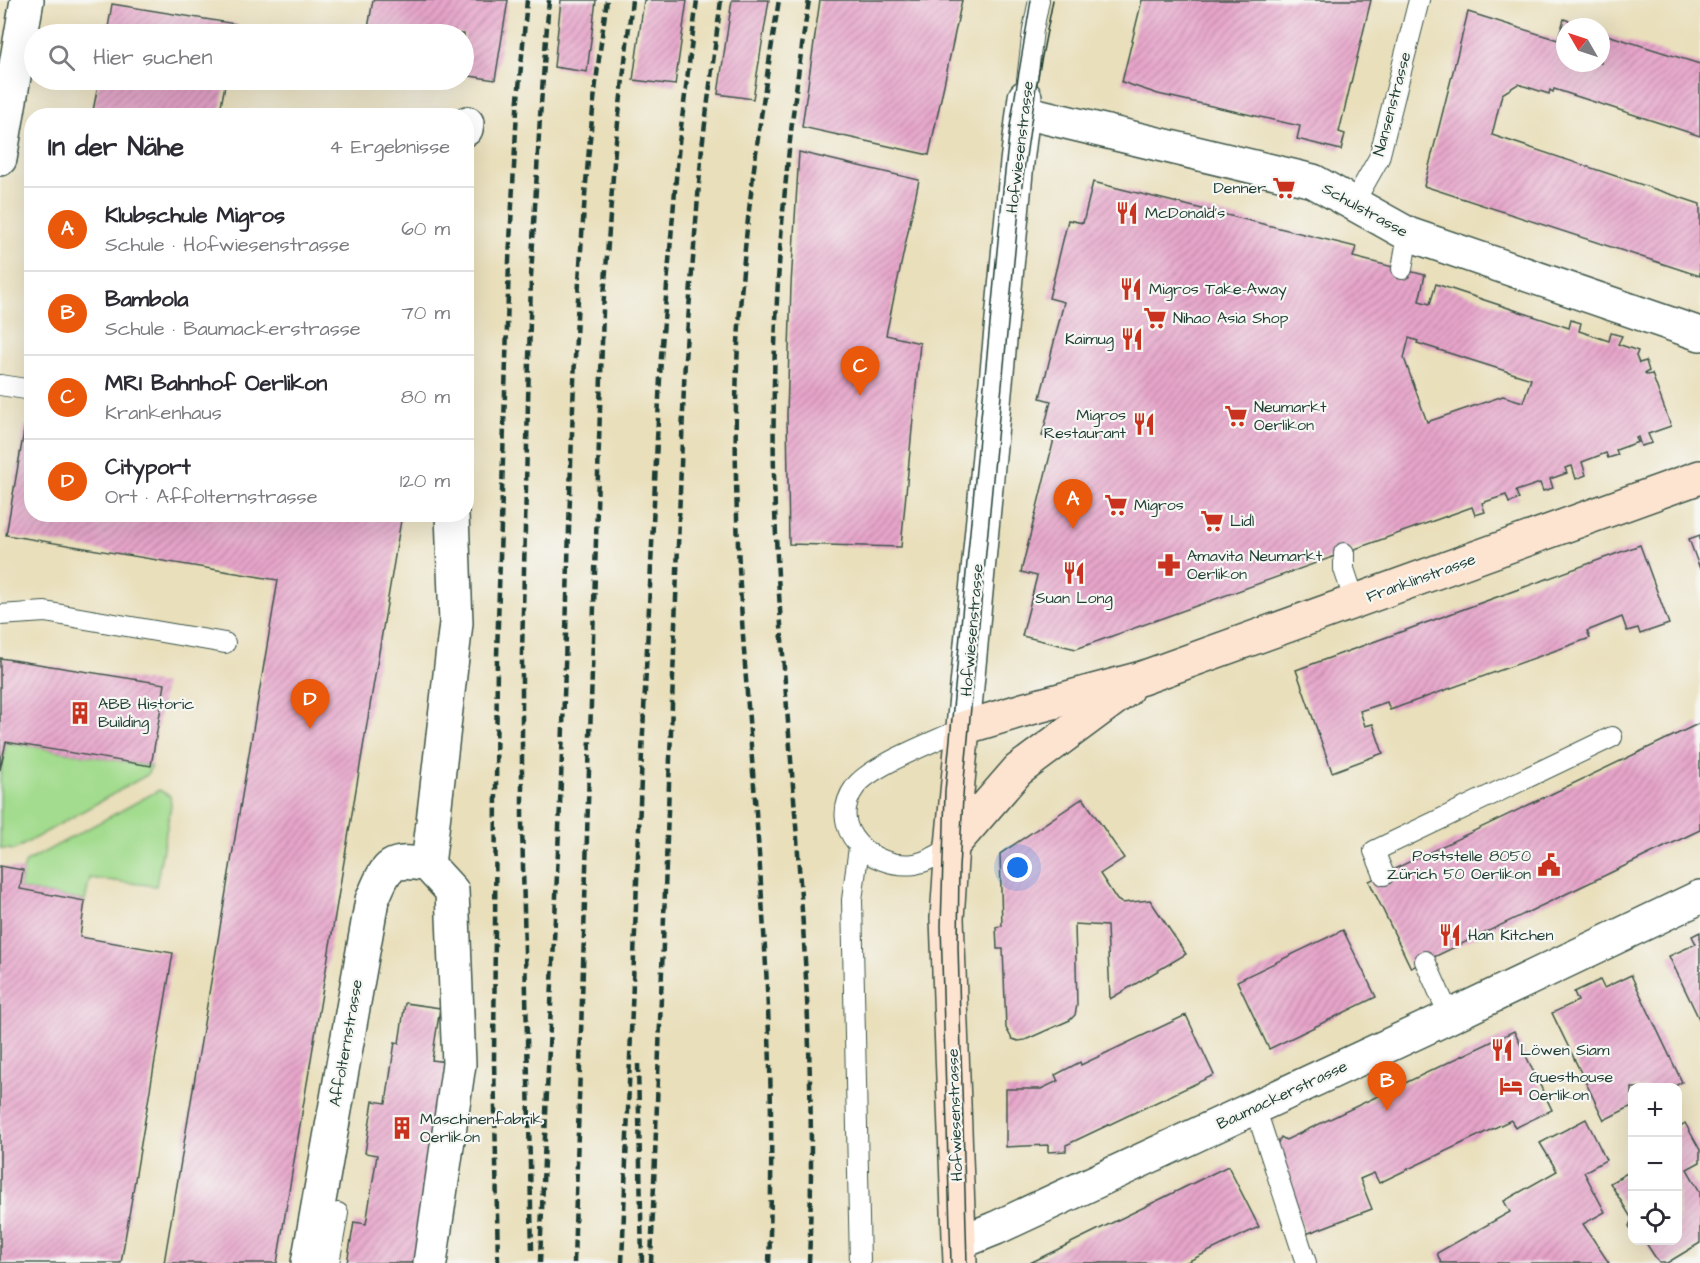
<!DOCTYPE html>
<html lang="de">
<meta charset="utf-8">
<style>
:root{--surface:#fff;--page:#f2f2f3;--text:#2b2b33;--muted:#7c7c81;--line:#e1e1e2;--accent:#ea580c}
body{margin:0;font-family:"Architects Daughter",sans-serif;background:var(--page);color:var(--text)}
.controls{position:absolute;right:18px;bottom:18px;display:grid;overflow:hidden;border-radius:12px;box-shadow:0 6px 24px #0002}
.controls button{width:54px;height:54px;display:grid;place-items:center;padding:0;border:0;border-bottom:2px solid var(--line);background:var(--surface);color:var(--text);font:30px sans-serif}
.compass{position:absolute;left:1556px;top:18px;width:54px;height:54px;border-radius:50%;background:var(--surface);box-shadow:0 6px 24px #0002;rotate:309deg}
.you{position:absolute;left:1018px;top:868px;width:21px;height:21px;margin:-15px;border:4px solid #fff;border-radius:50%;background:#1a73e8;box-shadow:0 0 0 9px #1a73e833}
.badge{display:grid;place-items:center;width:39px;height:39px;border-radius:50%;background:var(--accent);color:#fff;font-size:20px;font-weight:700}
.pin{position:absolute;translate:-50% -50px;filter:drop-shadow(0 2px 3px #0008)}
.pin::after{content:'';position:absolute;top:32px;width:21px;height:18px;background:inherit;clip-path:polygon(0 0,100% 0,50% 100%)}
.list{margin:0;padding:0;list-style:none}
h2{display:flex;justify-content:space-between;align-items:center;height:78px;margin:0;padding:0 24px;font-size:26px}
h2 small{font-size:20px;font-weight:400;color:var(--muted)}
.list li{display:grid;grid-template-columns:39px 1fr auto;gap:18px;align-items:center;box-sizing:border-box;height:84px;padding:0 24px;border-top:2px solid var(--line)}
.list b{display:block;font-size:22px;white-space:nowrap}
.list p{margin:0;font-size:20px;white-space:nowrap;color:var(--muted)}
.list em{font-size:20px;font-style:normal;color:var(--muted)}
.icon{flex:none;width:33px;height:33px;fill:none;stroke:currentColor;stroke-width:2;stroke-linecap:round;stroke-linejoin:round}
.map{position:relative;flex:none;width:1700px;height:1263px;overflow:hidden}
.search{position:absolute;background:var(--surface);box-shadow:0 6px 24px #0002;left:24px;top:24px;width:450px;height:66px;display:flex;align-items:center;gap:15px;box-sizing:border-box;padding:0 21px;border-radius:33px;color:var(--muted);font-size:22px}
.panel{position:absolute;background:var(--surface);box-shadow:0 6px 24px #0002;left:24px;top:108px;width:450px;height:414px;border-radius:24px}
.map>svg:first-child{display:block}
.green{fill:#a3dc8e;stroke:#618c61;stroke-width:1.5}
.building{fill:url(#building-hatch);fill-rule:evenodd}
.lines{fill:none;stroke-linecap:round;stroke-linejoin:round}
.lane-casing{stroke:#3d5548;stroke-width:22}
.street-casing{stroke:#3d5548;stroke-width:36}
.secondary-casing{stroke:#3d5548;stroke-width:36}
.lane{stroke:#fff;stroke-width:20}
.street{stroke:#fff;stroke-width:33}
.secondary{stroke:#fde4d0;stroke-width:33}
.tram{stroke:#1f3d34;stroke-width:1.5}
.rail{stroke:#1f3d34;stroke-width:4.5;stroke-dasharray:9 4.5;stroke-linecap:butt}
.labels{text-anchor:middle;dominant-baseline:central;stroke-width:4.5;stroke-linejoin:round;paint-order:stroke}
.street-label{font-size:16px;fill:#1f3d34;stroke:#f6f6f2}
.poi-label{font-size:16px;fill:#1f3d34;stroke:#f6f6f2;text-anchor:start}
</style>
<div class="map">
<svg width="1700" height="1263" viewBox="0 0 1700 1263">
<defs>
<pattern id="building-hatch" width="6" height="6" patternUnits="userSpaceOnUse" patternTransform="scale(1.5)"><rect width="6" height="6" fill="#e7a4ca"/><path d="M-1 1l2-2M0 6l6-6M5 7l2-2" fill="none" stroke="#bb87a5"/></pattern>
</defs>
<rect width="100%" height="100%" fill="#f6f6f2"/>
<filter id="ink" filterUnits="userSpaceOnUse"><feTurbulence type="fractalNoise" baseFrequency=".0167" numOctaves="2"/><feDisplacementMap in="SourceGraphic" scale="12" xChannelSelector="R" yChannelSelector="G"/><feConvolveMatrix kernelMatrix="1 2 1 2 8 2 1 2 1" color-interpolation-filters="sRGB"/></filter>
<filter id="wash" filterUnits="userSpaceOnUse"><feTurbulence type="fractalNoise" baseFrequency=".008" numOctaves="4" result="noise"/><feDisplacementMap in="SourceGraphic" scale="24" xChannelSelector="R" yChannelSelector="G"/><feGaussianBlur stdDeviation="1.35" result="paint"/><feColorMatrix in="noise" values="0 0 0 0 0 0 0 0 0 0 0 0 0 0 0 0 0 1.4 0 .05"/><feComposite in="paint" operator="in"/></filter>
<g filter="url(#wash)">
<rect width="100%" height="100%" fill="#e9dfbb"/>
<!-- green -->
<g class="green">
<path d="M6 742 151 766 147 775 14 850 0 848V778Z"/>
<path d="M159 790 170 796 171 805 156 886 90 878 85 901 20 889 23 870 26 862Z"/>
</g>
<g id="blocks">
<!-- building -->
<g class="building">
<path d="M373 0H508L495 80 464 75V34H367Z"/>
<path d="M561 0H596L587 72 554 67Z"/>
<path d="M644 0H687L675 85 633 80Z"/>
<path d="M732 0H769L753 99 718 94Z"/>
<path d="M820 0H962L929 155 802 127Z"/>
<path d="M1142 0H1371L1339 132 1345 134 1341 150 1297 139 1300 126 1158 94 1122 82Z"/>
<path d="M112 4 236 24 234 34H107Z"/>
<path d="M1468 12 1558 40 1564 19 1578 24 1577 27H1565V63H1601V33L1700 64V136L1554 89 1553 92 1550 90 1549 94 1518 84 1502 94 1492 135 1700 204V276L1424 186Z"/>
<path d="M99 80H226L219 116H92Z"/>
<path d="M799 152 919 180 886 335 920 343 901 547 789 544 787 415 791 285Z"/>
<path d="M1093 182 1356 247 1353 257 1425 275 1419 301 1430 304 1436 284 1569 328 1571 320 1581 323 1579 331 1609 341 1611 333 1622 336 1618 344 1638 351 1636 356 1639 363 1646 361 1649 371 1645 373 1646 375 1652 374 1671 426 1648 434 1652 443 1641 446 1638 437 1636 438 1638 442 1616 450 1618 455 1608 458 1606 453 1582 462 1586 475 1576 479 1572 466 1565 468 1567 473 1550 479 1553 488 1543 491 1540 483 1516 491 1519 499 1509 503 1506 495 1482 503 1485 512 1475 515 1472 507 1076 649 1022 636 1037 576 1021 572 1054 439 1042 436 1051 401 1040 398 1064 302 1049 298 1068 220 1083 223ZM1409 338 1418 341 1417 343 1531 379 1523 402 1503 396 1427 422 1404 358Z"/>
<path d="M25 425 32 426V514H402L277 1263H164L278 580 6 535Z"/>
<path d="M1700 535V569L1689 539Z"/>
<path d="M1640 545 1669 624 1640 634 1638 628 1627 631 1622 617 1587 631 1590 638 1390 710 1387 702 1360 711 1365 726 1373 724 1383 753 1332 772 1296 670Z"/>
<path d="M0 658 165 684 151 766 6 742 0 770Z"/>
<path d="M1700 723V830L1411 968 1369 881Z"/>
<path d="M1083 798 1124 858 1100 874 1117 900 1122 903 1150 900 1186 954 1110 999 1107 926 1075 924 1077 1005 1075 1015 1070 1020 1025 1040 1018 1041 1012 1039 1006 1028 1003 949H997L996 927 1002 926 1000 854Z"/>
<path d="M0 866 23 870 20 889 85 901 80 937 173 953 121 1263H0Z"/>
<path d="M1343 930 1376 997 1269 1049 1237 981Z"/>
<path d="M1700 932V1021L1669 956 1696 944 1692 936Z"/>
<path d="M1631 975 1682 1082 1672 1088H1632V1106L1604 1120 1552 1013 1578 1001 1574 992 1600 980 1604 988Z"/>
<path d="M405 1003 440 1008 432 1060 446 1062 414 1263H347L354 1222 366 1224 377 1155 365 1153 373 1101 386 1103 395 1042 399 1043Z"/>
<path d="M1186 1015 1214 1075 1066 1145V1151L1048 1152V1145L1006 1147V1089H1041L1058 1081 1055 1075 1080 1062 1081 1065Z"/>
<path d="M1514 1031 1552 1110 1515 1128 1511 1120 1379 1183 1374 1173 1360 1179 1372 1209 1306 1234 1273 1152 1281 1137 1286 1140Z"/>
<path d="M1586 1119 1606 1160 1584 1172 1605 1212 1583 1224 1609 1263H1441L1437 1253 1510 1212 1504 1201 1557 1171 1540 1143Z"/>
<path d="M1685 1123 1700 1150V1162L1687 1169 1700 1192V1243L1667 1263H1659L1646 1243 1639 1240H1678V1128Z"/>
<path d="M1228 1166 1259 1227 1185 1263H1030Z"/>
<path d="M1632 1170V1231L1629 1226 1632 1219 1610 1183Z"/>
</g>
</g>
</g>
<g filter="url(#ink)">
<use href="#blocks" fill-opacity="0" stroke="#3d5548" stroke-width="1.5"/>
<g class="lines">
<!-- lane casing -->
<g class="lane-casing">
<g id="lane">
<path d="M1025 97 1033 30 1039 0"/>
<path d="M1353 204 1379 158 1419 0"/>
<path d="M1402 269 1408 234"/>
<path d="M0 385 32 390"/>
<path d="M1344 553V569L1355 602"/>
<path d="M0 615 45 612 225 643"/>
<path d="M952 846C940 854 929 861 915 864 872 870 825 829 855 787 871 765 937 741 963 728"/>
<path d="M859 847 852 900 860 1263"/>
<path d="M1384 875 1374 851 1612 737"/>
<path d="M1425 961 1450 1017"/>
<path d="M1255 1107 1306 1263"/>
<path d="M329 1263 338 1213"/>
</g>
</g>
<!-- street casing -->
<g class="street-casing">
<g id="street">
<path d="M1024 112 1313 181 1408 234 1700 334"/>
<path d="M466 129 467 123"/>
<path d="M0 159 27 0"/>
<path d="M963 728 1017 162 1025 97"/>
<path d="M428 865 456 623 452 514"/>
<path d="M959 1243 996 1228 1432 1025 1700 897"/>
<path d="M308 1263 372 900C387 866 387 858 428 865L452 891 459 1064 430 1263"/>
</g>
</g>
<!-- secondary casing -->
<g class="secondary-casing">
<g id="secondary">
<path d="M952 846 1018 770 1126 690"/>
<path d="M960 1263 947 918 952 846 963 728 1023 710 1142 678 1700 477"/>
</g>
</g>
<!-- lane -->
<use href="#lane" class="lane"/>
<!-- street -->
<use href="#street" class="street"/>
<!-- secondary -->
<use href="#secondary" class="secondary"/>
<!-- tram -->
<g class="tram">
<path d="M951 1263 941 926 945 791 1002 199 1010 126 1031 0"/>
<path d="M967 1263 958 946 959 868 964 780 1020 199 1036 87 1053 0"/>
</g>
<!-- rail -->
<g class="rail">
<path d="M638 1064 642 1263"/>
<path d="M532 1250 522 824V653L531 277 540 117 549 0"/>
<path d="M498 1263 494 1060 497 656 509 261 517 110 527 0"/>
<path d="M540 1263C547 1064 559 865 565 666 572 443 574 221 607 0"/>
<path d="M574 1263 603 310 615 149 632 0"/>
<path d="M622 1263 642 753 661 357 679 143 697 0"/>
<path d="M651 1263 685 359 702 147 721 0"/>
<path d="M769 1263C774 1142 770 1021 762 900 752 735 733 570 736 405 738 268 757 134 779 0"/>
<path d="M809 1263C814 1136 809 1008 800 882 791 746 777 611 774 475 771 316 784 157 809 0"/>
</g>
</g>
</g>
<!-- icons -->
<defs>
<g id="supermarket-bare" transform="scale(1.8)"><path d="M-6-5.5h2.5l.6 2H6L4.5 2H-2.5L-4.4-4H-6ZM-1.5 3.2a1.3 1.3 0 1 0 .1 0ZM3 3.2a1.3 1.3 0 1 0 .1 0Z" fill="#c8321e" stroke="#f6f6f2" stroke-width="2.5" paint-order="stroke"/></g>
<g id="restaurant-bare" transform="scale(1.8)"><path d="M-5-6h1v4h1v-4h1v4h1v-4h1v5L-1.5 .5V6h-2V.5L-5-1ZM5-6V6H3V1.5H1.5Q1.5-4 5-6Z" fill="#c8321e" stroke="#f6f6f2" stroke-width="2.5" paint-order="stroke"/></g>
<g id="pharmacy-bare" transform="scale(1.8)"><path d="M-2-6h4v4h4v4h-4v4h-4v-4h-4v-4h4Z" fill="#c8321e" stroke="#f6f6f2" stroke-width="2.5" paint-order="stroke"/></g>
<g id="building-bare" transform="scale(1.8)"><path d="M-4-6H4V6H1V3H-1V6H-4ZM-2.5-4.3h1.7v1.8h-1.7ZM.8-4.3h1.7v1.8H.8ZM-2.5-1h1.7V.8h-1.7ZM.8-1h1.7V.8H.8Z" fill="#c8321e" stroke="#f6f6f2" stroke-width="2.5" paint-order="stroke"/></g>
<g id="civic-bare" transform="scale(1.8)"><path d="M-.6-6.5H3V-4.5H.6V-3L4-1V1h2V6H-6V1h2V-1L-.6-3ZM-1.2 2.5V6h2.4V2.5Z" fill="#c8321e" stroke="#f6f6f2" stroke-width="2.5" paint-order="stroke"/></g>
<g id="hotel-bare" transform="scale(1.8)"><path d="M-6-4.5h1.5V1H6V5H4.5V3h-9V5H-6ZM-4 0a1.8 1.8 0 1 1 3.6 0ZM.5 0V-2.5h3Q6-2.5 6 0Z" fill="#c8321e" stroke="#f6f6f2" stroke-width="2.5" paint-order="stroke"/></g>
</defs>
<g fill-rule="evenodd">
<use href="#supermarket-bare" x="1284" y="188"/>
<use href="#restaurant-bare" x="1127" y="213"/>
<use href="#restaurant-bare" x="1131" y="289"/>
<use href="#supermarket-bare" x="1155" y="318"/>
<use href="#restaurant-bare" x="1132" y="339"/>
<use href="#supermarket-bare" x="1236" y="416"/>
<use href="#restaurant-bare" x="1144" y="424"/>
<use href="#supermarket-bare" x="1116" y="505"/>
<use href="#supermarket-bare" x="1212" y="521"/>
<use href="#pharmacy-bare" x="1169" y="565"/>
<use href="#restaurant-bare" x="1074" y="573"/>
<use href="#building-bare" x="80" y="713"/>
<use href="#civic-bare" x="1549" y="865"/>
<use href="#restaurant-bare" x="1450" y="935"/>
<use href="#restaurant-bare" x="1502" y="1050"/>
<use href="#hotel-bare" x="1511" y="1086"/>
<use href="#building-bare" x="402" y="1128"/>
</g>
<g class="labels">
<!-- street labels -->
<g class="street-label">
<text transform="translate(1392 104) rotate(-75)">Nansenstrasse</text>
<text transform="translate(1020 147) rotate(-83)">Hofwiesenstrasse</text>
<text transform="translate(1365 210) rotate(29)">Schulstrasse</text>
<text transform="translate(1421 578) rotate(-20)">Franklinstrasse</text>
<text transform="translate(972 630) rotate(-85)">Hofwiesenstrasse</text>
<text transform="translate(346 1043) rotate(-80)">Affolternstrasse</text>
<text transform="translate(1282 1095) rotate(-25)">Baumackerstrasse</text>
<text transform="translate(955 1115) rotate(-92)">Hofwiesenstrasse</text>
</g>
<!-- poi labels -->
<g class="poi-label">
<text x="1266" y="188" text-anchor="end">Denner</text>
<text x="1145" y="213">McDonald's</text>
<text x="1149" y="289">Migros Take-Away</text>
<text x="1173" y="318">Nihao Asia Shop</text>
<text x="1114" y="339" text-anchor="end">Kaimug</text>
<text x="1254" y="407">Neumarkt<tspan x="1254" dy="18">Oerlikon</tspan></text>
<text x="1126" y="415" text-anchor="end">Migros<tspan x="1126" dy="18">Restaurant</tspan></text>
<text x="1134" y="505">Migros</text>
<text x="1230" y="521">Lidl</text>
<text x="1187" y="556">Amavita Neumarkt<tspan x="1187" dy="18">Oerlikon</tspan></text>
<text x="1074" y="598" text-anchor="middle">Suan Long</text>
<text x="98" y="704">ABB Historic<tspan x="98" dy="18">Building</tspan></text>
<text x="1531" y="856" text-anchor="end">Poststelle 8050<tspan x="1531" dy="18">Zürich 50 Oerlikon</tspan></text>
<text x="1468" y="935">Han Kitchen</text>
<text x="1520" y="1050">Löwen Siam</text>
<text x="1529" y="1077">Guesthouse<tspan x="1529" dy="18">Oerlikon</tspan></text>
<text x="420" y="1119">Maschinenfabrik<tspan x="420" dy="18">Oerlikon</tspan></text>
</g>
</g>
</svg>
<div class="controls">
<button>+</button>
<button>−</button>
<button><svg class="icon" aria-label="locate" viewBox="0 0 24 24"><circle cx="12" cy="12" r="6"/><path d="M12 2v4M12 18v4M2 12h4M18 12h4"/></svg></button>
</div>
<svg class="compass" viewBox="-18 -18 36 36"><path d="M0-13l5 13h-10z" fill="#e53935"/><path d="M0 13l5-13h-10z" fill="#7c7c81"/></svg>
<div class="you"></div>
<div class="pin badge" style="left:1073px;top:529px">A</div>
<div class="pin badge" style="left:1387px;top:1111px">B</div>
<div class="pin badge" style="left:860px;top:396px">C</div>
<div class="pin badge" style="left:310px;top:729px">D</div>
<div class="search"><svg class="icon" aria-label="search" viewBox="0 0 24 24"><circle cx="10" cy="10" r="6"/><path d="M15 15l6 6"/></svg>Hier suchen</div>
<section class="panel">
<h2>In der Nähe<small>4 Ergebnisse</small></h2>
<ul class="list">
<li><span class="badge">A</span><div><b>Klubschule Migros</b><p>Schule · Hofwiesenstrasse</p></div><em>60 m</em></li>
<li><span class="badge">B</span><div><b>Bambola</b><p>Schule · Baumackerstrasse</p></div><em>70 m</em></li>
<li><span class="badge">C</span><div><b>MRI Bahnhof Oerlikon</b><p>Krankenhaus</p></div><em>80 m</em></li>
<li><span class="badge">D</span><div><b>Cityport</b><p>Ort · Affolternstrasse</p></div><em>120 m</em></li>
</ul>
</section>
</div>
